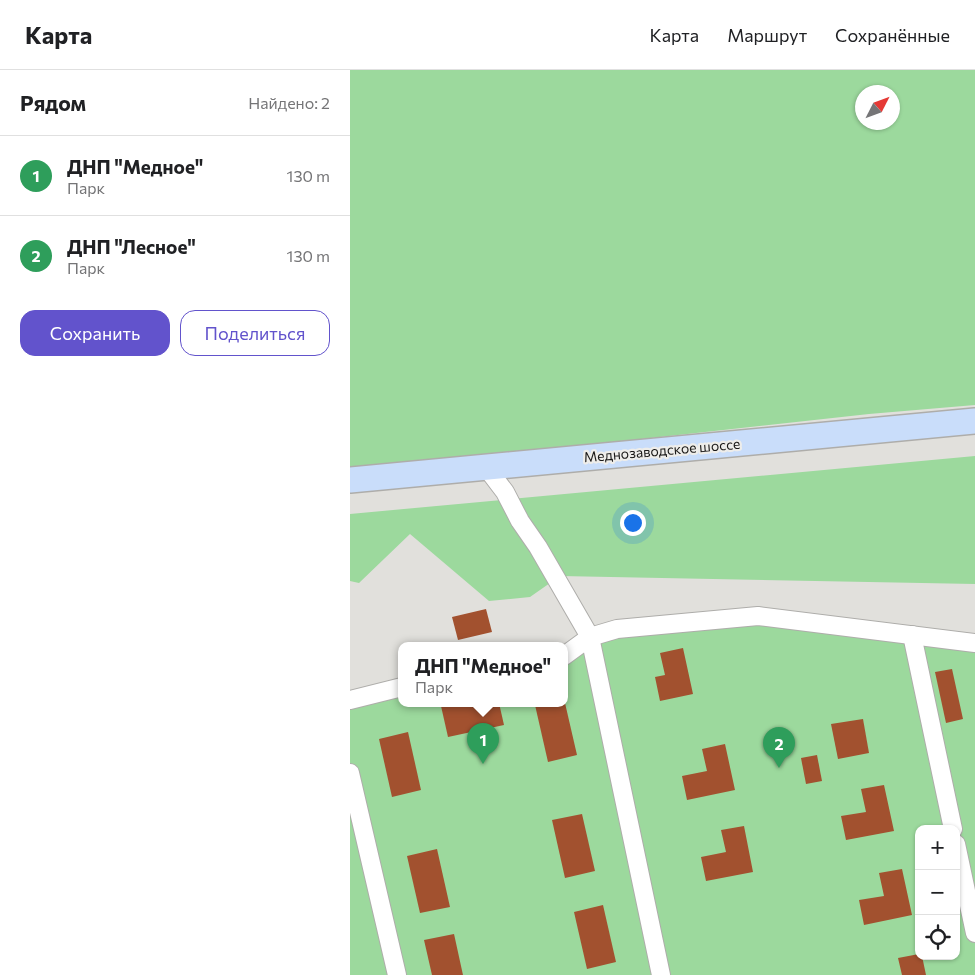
<!DOCTYPE html>
<html lang="ru">
<meta charset="utf-8">
<style>
:root{--surface:#fff;--page:#f6f6f6;--text:#202124;--muted:#757577;--line:#e0e0e0;--accent:#6253cc}
body{margin:0;font-family:Commissioner,sans-serif;background:var(--page);color:var(--text)}
.controls{position:absolute;right:15px;bottom:15px;display:grid;overflow:hidden;border-radius:10px;box-shadow:0 1px 4px #0004}
.controls button{width:45px;height:45px;display:grid;place-items:center;padding:0;border:0;border-bottom:1px solid var(--line);background:var(--surface);color:var(--text);font:25px sans-serif}
.compass{position:absolute;left:505px;top:15px;width:45px;height:45px;border-radius:50%;background:var(--surface);box-shadow:0 1px 4px #0004;rotate:48deg}
.you{position:absolute;left:282px;top:452px;width:18px;height:18px;margin:-12px;border:4px solid #fff;border-radius:50%;background:#1a73e8;box-shadow:0 0 0 8px #1a73e833}
.badge{display:grid;place-items:center;width:32px;height:32px;border-radius:50%;background:var(--accent);color:#fff;font-size:16px;font-weight:700}
.pin{position:absolute;translate:-50% -41px;filter:drop-shadow(0 1px 2px #0008)}
.pin::after{content:'';position:absolute;top:26px;width:18px;height:15px;background:inherit;clip-path:polygon(0 0,100% 0,50% 100%)}
.popup{position:absolute;left:48px;top:572px;width:170px;height:65px;box-sizing:border-box;display:grid;place-content:center;border-radius:10px;background:var(--surface);filter:drop-shadow(0 1px 4px #0005);font-size:16px;white-space:nowrap;color:var(--muted)}
.popup b{font-size:19px;color:var(--text)}
.popup::after{content:'';position:absolute;left:50%;top:100%;margin-left:-10px;border:10px solid transparent;border-top-color:var(--surface)}
.list{margin:0;padding:0;list-style:none}
h2{display:flex;justify-content:space-between;align-items:center;height:65px;margin:0;padding:0 20px;font-size:21px}
h2 small{font-size:16px;font-weight:400;color:var(--muted)}
.list li{display:grid;grid-template-columns:32px 1fr auto;gap:15px;align-items:center;box-sizing:border-box;height:80px;padding:0 20px;border-top:1px solid var(--line)}
.list b{display:block;font-size:19px;white-space:nowrap}
.list p{margin:0;font-size:16px;white-space:nowrap;color:var(--muted)}
.list em{font-size:16px;font-style:normal;color:var(--muted)}
.actions{display:flex;gap:10px;padding:15px 20px}
.actions a{flex:1;padding:11px 0;border:1px solid var(--accent);border-radius:15px;text-align:center;font-size:18px;color:var(--accent)}
.actions .main{background:var(--accent);color:#fff}
.icon{flex:none;width:28px;height:28px;fill:none;stroke:currentColor;stroke-width:2;stroke-linecap:round;stroke-linejoin:round}
.map{position:relative;flex:none;width:625px;height:905px;overflow:hidden}
header{display:flex;align-items:center;gap:30px;box-sizing:border-box;height:70px;padding:0 25px;background:var(--surface);border-bottom:1px solid var(--line)}
header strong{font-size:24px}
nav{display:flex;gap:28px;margin-inline-start:auto;font-size:18px}
main{display:flex}
aside{flex:1;background:var(--surface)}
.map>svg:first-child{display:block}
.green{fill:#9cd99d;fill-rule:evenodd}
.building{fill:#a2512f}
.lines{fill:none;stroke-linecap:round;stroke-linejoin:round}
.minor-casing{stroke:#aeadaa;stroke-width:20}
.secondary-casing{stroke:#aeadaa;stroke-width:28}
.minor{stroke:#fff;stroke-width:18}
.secondary{stroke:#c9ddfa;stroke-width:25}
.labels{text-anchor:middle;dominant-baseline:central;stroke-width:4.5;stroke-linejoin:round;paint-order:stroke}
.street-label{font-size:14px;fill:#191817;stroke:#eeedea}
</style>
<header>
<strong>Карта</strong>
<nav><a>Карта</a><a>Маршрут</a><a>Сохранённые</a></nav>
</header>
<main>
<aside>
<h2>Рядом<small>Найдено: 2</small></h2>
<ul class="list">
<li><span class="badge" style="background:#2e9e5b">1</span><div><b>ДНП &quot;Медное&quot;</b><p>Парк</p></div><em>130 m</em></li>
<li><span class="badge" style="background:#2e9e5b">2</span><div><b>ДНП &quot;Лесное&quot;</b><p>Парк</p></div><em>130 m</em></li>
</ul>
<div class="actions"><a class="main">Сохранить</a><a>Поделиться</a></div>
</aside>
<div class="map">
<svg width="625" height="905" viewBox="0 0 625 905">
<rect width="100%" height="100%" fill="#e1e0dc"/>
<!-- green -->
<g class="green">
<path d="M0 0H625V335L519 344 192 380 0 398ZM512 22H542V52H512Z"/>
<path d="M625 386V514L210 506 180 527 139 531 60 464 9 513 0 511V444Z"/>
<path d="M408 546 625 573V905H0V630L52 617V633H214V586L243 567ZM569 759H606V886H569Z"/>
</g>
<!-- building -->
<g class="building">
<path d="M136 539 142 562 108 570 102 547Z"/>
<path d="M333 578 343 624 310 631 305 607 315 605 310 583Z"/>
<path d="M602 599 613 649 596 653 585 602Z"/>
<path d="M106 633H149L154 655 98 667 91 636Z"/>
<path d="M192 633H215L227 685 198 692 185 635Z"/>
<path d="M513 649 519 683 488 689 481 654Z"/>
<path d="M58 662 71 720 42 727 29 669Z"/>
<path d="M375 674 385 720 337 730 332 706 357 701 352 679Z"/>
<path d="M467 685 472 711 456 714 451 688Z"/>
<path d="M534 715 544 761 496 770 491 746 516 742 511 719Z"/>
<path d="M232 744 245 801 215 808 202 750Z"/>
<path d="M394 756 403 802 356 811 351 787 376 782 371 760Z"/>
<path d="M87 779 100 837 70 843 57 786Z"/>
<path d="M552 799 562 845 514 855 509 830 534 826 529 803Z"/>
<path d="M253 835 266 892 237 899 224 842Z"/>
<path d="M104 864 113 905H82L74 870Z"/>
<path d="M569 884V886H572L576 905H552L548 888Z"/>
</g>
<g class="lines">
<!-- minor casing -->
<g class="minor-casing">
<g id="minor">
<path d="M136 397 155 422 170 451 188 477 240 567 311 905"/>
<path d="M562 565 603 759"/>
<path d="M214 586 240 567 267 559 408 546 625 573"/>
<path d="M0 630 52 617"/>
<path d="M0 703 47 905"/>
<path d="M606 774 625 863"/>
</g>
</g>
<!-- secondary casing -->
<g class="secondary-casing">
<path id="secondary" d="M0 410 625 351"/>
</g>
<!-- minor -->
<use href="#minor" class="minor"/>
<!-- secondary -->
<use href="#secondary" class="secondary"/>
</g>
<g class="labels">
<!-- street labels -->
<g class="street-label">
<text transform="translate(312 380) rotate(-5)">Меднозаводское шоссе</text>
</g>
</g>
</svg>
<div class="controls">
<button>+</button>
<button>−</button>
<button><svg class="icon" aria-label="locate" viewBox="0 0 24 24"><circle cx="12" cy="12" r="6"/><path d="M12 2v4M12 18v4M2 12h4M18 12h4"/></svg></button>
</div>
<svg class="compass" viewBox="-18 -18 36 36"><path d="M0-13l5 13h-10z" fill="#e53935"/><path d="M0 13l5-13h-10z" fill="#757577"/></svg>
<div class="you"></div>
<div class="pin badge" style="left:133px;top:694px;background:#2e9e5b">1</div>
<div class="popup"><b>ДНП &quot;Медное&quot;</b>Парк</div>
<div class="pin badge" style="left:429px;top:698px;background:#2e9e5b">2</div>
</div>
</main>
